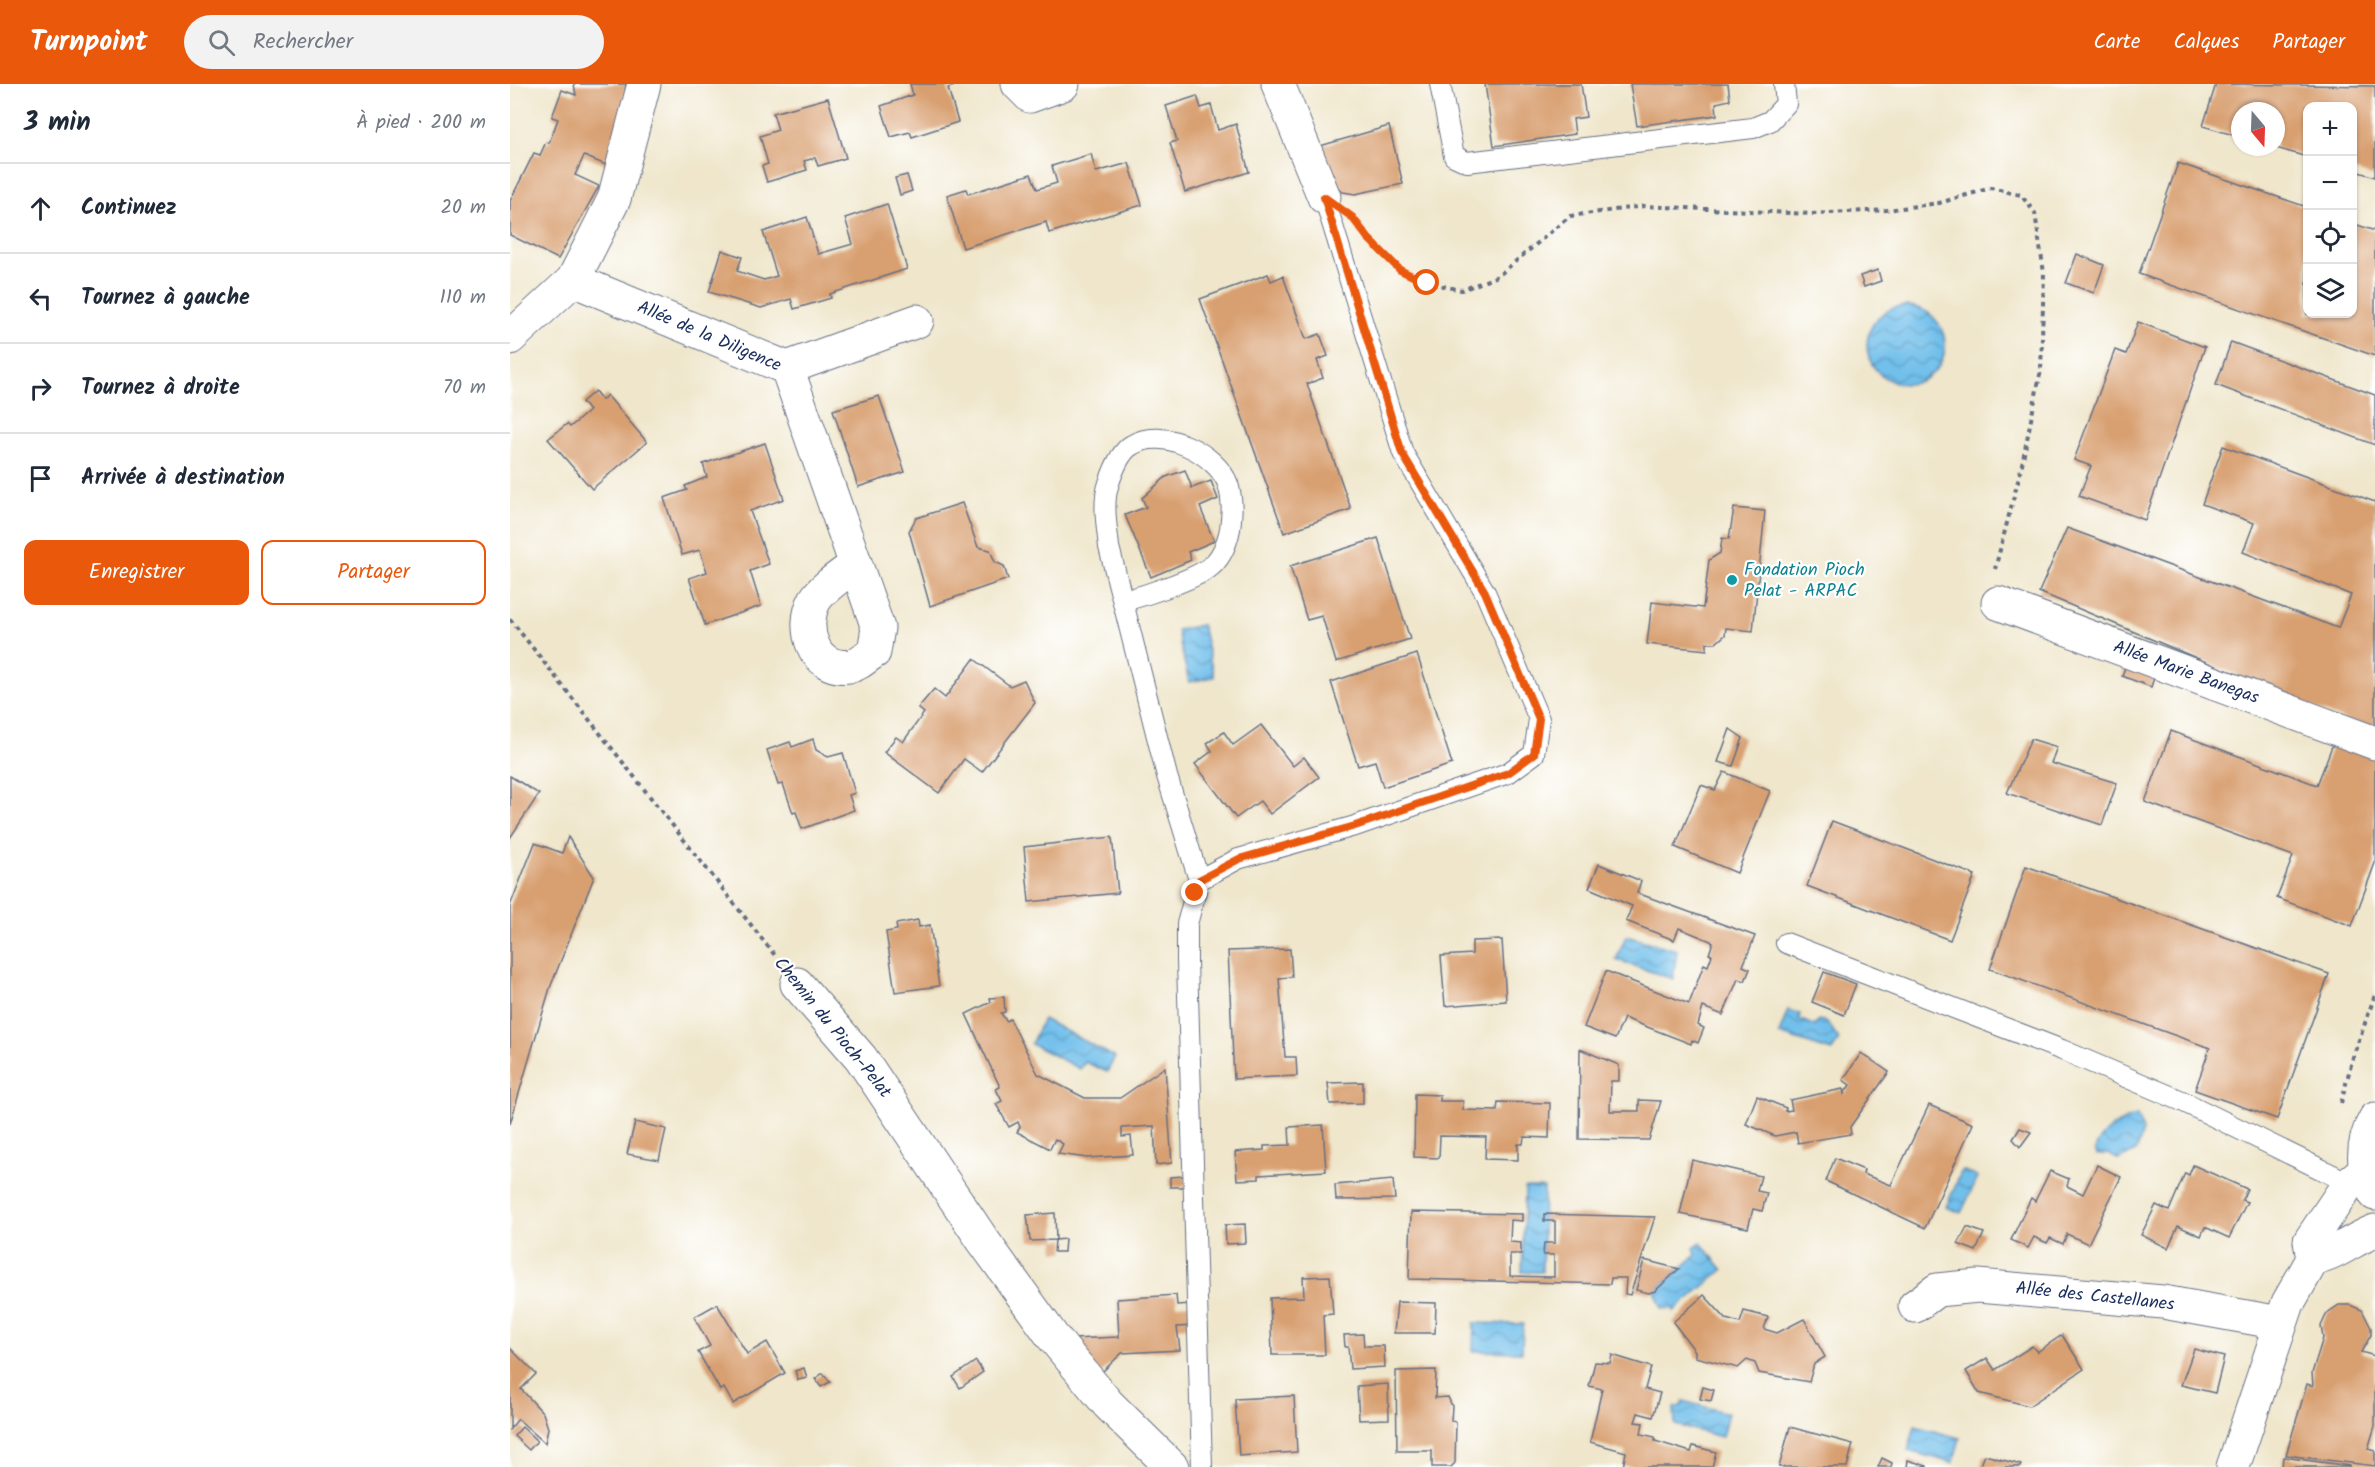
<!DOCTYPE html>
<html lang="fr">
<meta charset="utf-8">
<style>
:root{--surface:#fff;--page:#f2f2f3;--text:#1f2937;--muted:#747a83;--line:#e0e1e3;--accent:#ea580c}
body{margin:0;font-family:Kalam,sans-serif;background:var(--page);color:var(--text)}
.controls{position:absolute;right:18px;top:18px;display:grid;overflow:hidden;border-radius:12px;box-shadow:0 2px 4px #0004}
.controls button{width:54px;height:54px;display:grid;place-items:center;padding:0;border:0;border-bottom:2px solid var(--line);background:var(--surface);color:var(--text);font:30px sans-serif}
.compass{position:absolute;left:1721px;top:18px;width:54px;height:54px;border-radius:50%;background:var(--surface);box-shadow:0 2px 4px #0004;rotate:161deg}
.stop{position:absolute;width:18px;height:18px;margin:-14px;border:4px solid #ea580c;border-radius:50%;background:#fff}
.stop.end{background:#ea580c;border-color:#fff;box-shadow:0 2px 6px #0008}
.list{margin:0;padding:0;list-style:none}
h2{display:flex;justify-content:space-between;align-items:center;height:78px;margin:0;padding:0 24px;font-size:26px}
h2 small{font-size:20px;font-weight:400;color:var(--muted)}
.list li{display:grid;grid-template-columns:39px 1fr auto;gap:18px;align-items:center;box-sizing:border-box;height:90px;padding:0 24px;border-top:2px solid var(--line)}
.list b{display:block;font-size:22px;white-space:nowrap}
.list em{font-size:20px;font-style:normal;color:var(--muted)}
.actions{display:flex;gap:12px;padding:18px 24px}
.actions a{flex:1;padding:14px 0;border:2px solid var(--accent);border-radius:12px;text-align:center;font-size:21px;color:var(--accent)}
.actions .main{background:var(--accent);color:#fff}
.icon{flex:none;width:33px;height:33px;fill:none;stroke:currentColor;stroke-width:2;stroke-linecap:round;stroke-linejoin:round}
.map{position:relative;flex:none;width:1865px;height:1383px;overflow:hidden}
header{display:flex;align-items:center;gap:36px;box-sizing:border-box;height:84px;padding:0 30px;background:var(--accent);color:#fff}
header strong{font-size:28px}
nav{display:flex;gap:33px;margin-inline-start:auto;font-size:21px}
.search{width:420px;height:54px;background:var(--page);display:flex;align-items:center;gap:15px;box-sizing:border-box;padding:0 21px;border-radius:33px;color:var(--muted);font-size:22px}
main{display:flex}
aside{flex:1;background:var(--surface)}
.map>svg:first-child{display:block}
.water{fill:url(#water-waves);stroke:#4677a4;stroke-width:1.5}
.building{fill:#d89f70}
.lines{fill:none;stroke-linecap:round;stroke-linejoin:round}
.lane-casing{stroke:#656f84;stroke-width:22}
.street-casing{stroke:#656f84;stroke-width:35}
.secondary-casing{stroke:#656f84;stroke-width:35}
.path{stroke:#656f84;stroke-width:4;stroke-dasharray:4.5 4.5;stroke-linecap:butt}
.lane{stroke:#fff;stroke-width:20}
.street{stroke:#fff;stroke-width:33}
.secondary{stroke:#fff;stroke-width:33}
.route{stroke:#ea580c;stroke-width:8}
.culture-dot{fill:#0f9aa8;stroke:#fff;stroke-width:2}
.labels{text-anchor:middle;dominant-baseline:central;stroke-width:4.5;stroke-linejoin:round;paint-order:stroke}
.street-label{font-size:18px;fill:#1b2f5e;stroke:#fff}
.culture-label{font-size:18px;fill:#0d838f;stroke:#fff;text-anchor:start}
</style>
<header>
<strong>Turnpoint</strong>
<div class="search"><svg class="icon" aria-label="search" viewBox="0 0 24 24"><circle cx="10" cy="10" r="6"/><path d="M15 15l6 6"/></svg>Rechercher</div>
<nav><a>Carte</a><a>Calques</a><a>Partager</a></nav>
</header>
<main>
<aside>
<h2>3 min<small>À pied · 200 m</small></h2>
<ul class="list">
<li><svg class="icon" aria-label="ahead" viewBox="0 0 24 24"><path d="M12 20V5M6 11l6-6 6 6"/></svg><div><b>Continuez</b></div><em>20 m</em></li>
<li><svg class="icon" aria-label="left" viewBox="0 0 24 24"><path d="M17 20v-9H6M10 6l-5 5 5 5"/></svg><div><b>Tournez à gauche</b></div><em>110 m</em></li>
<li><svg class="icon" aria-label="right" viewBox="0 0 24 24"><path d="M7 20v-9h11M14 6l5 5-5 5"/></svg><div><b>Tournez à droite</b></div><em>70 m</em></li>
<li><svg class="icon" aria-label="arrive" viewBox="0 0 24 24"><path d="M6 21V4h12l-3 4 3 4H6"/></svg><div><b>Arrivée à destination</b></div></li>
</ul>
<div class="actions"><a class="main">Enregistrer</a><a>Partager</a></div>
</aside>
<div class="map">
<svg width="1865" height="1383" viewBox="0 0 1865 1383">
<defs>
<pattern id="water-waves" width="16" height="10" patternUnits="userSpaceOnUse" patternTransform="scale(1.5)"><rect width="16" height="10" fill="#71bfeb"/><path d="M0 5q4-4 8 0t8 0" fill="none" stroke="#5c9cc2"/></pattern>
</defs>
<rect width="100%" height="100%" fill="#fff"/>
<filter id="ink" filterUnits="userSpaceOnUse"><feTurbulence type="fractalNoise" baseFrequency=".0167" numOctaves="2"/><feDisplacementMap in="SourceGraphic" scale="12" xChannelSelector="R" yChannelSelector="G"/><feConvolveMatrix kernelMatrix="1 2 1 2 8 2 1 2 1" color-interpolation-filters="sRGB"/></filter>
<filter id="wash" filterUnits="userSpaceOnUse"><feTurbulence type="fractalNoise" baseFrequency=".008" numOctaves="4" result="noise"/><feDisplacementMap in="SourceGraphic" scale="24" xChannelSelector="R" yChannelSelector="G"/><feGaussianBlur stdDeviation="1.35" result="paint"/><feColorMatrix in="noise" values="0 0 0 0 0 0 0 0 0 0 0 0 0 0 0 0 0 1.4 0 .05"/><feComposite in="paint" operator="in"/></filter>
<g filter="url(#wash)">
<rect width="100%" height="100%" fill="#efe6cb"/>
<!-- water -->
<g class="water">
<circle cx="1396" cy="261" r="39"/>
<path d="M692 541 704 593 679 598 667 546Z"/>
<path d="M1116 852 1167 866 1163 895 1106 876Z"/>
<path d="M1278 926 1290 930 1289 935 1305 942 1309 936 1317 938 1329 955 1322 967 1269 950Z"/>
<path d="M533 935 605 973 597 988 575 978 570 985 521 960Z"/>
<path d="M1627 1032 1633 1046 1627 1066 1609 1076 1598 1070 1587 1071 1585 1066C1590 1049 1610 1035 1627 1032Z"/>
<path d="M1452 1086 1468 1093 1451 1129 1436 1123Z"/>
<path d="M1015 1104H1034L1032 1188H1012Z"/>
<path d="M1191 1159 1213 1186 1164 1227 1162 1224 1152 1225 1145 1207 1186 1171 1184 1164Z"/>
<path d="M964 1239 1013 1240 1012 1268 963 1267Z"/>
<path d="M1173 1317 1218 1329 1212 1353 1165 1341 1164 1324 1171 1322Z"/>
<path d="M1405 1342 1450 1354 1443 1379 1398 1367Z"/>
</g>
<g id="blocks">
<!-- building -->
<g class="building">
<path d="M64 0H116L110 37 96 81 74 72 65 91 89 102 48 175 0 151V117L24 69 30 71 36 58 39 59 48 35 42 33 52 6 66 11Z"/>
<path d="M400 0H443L444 2 438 4 448 38 402 53 400 48 381 53 371 22 403 11Z"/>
<path d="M975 0H1071L1076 33 1063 35 1065 50 984 62Z"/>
<path d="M1120 0H1218L1220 16 1206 19 1207 31 1127 42Z"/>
<path d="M1706 0 1865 2V93L1842 86V22H1797V73L1766 64V27H1730V53L1693 42Z"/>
<path d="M687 12 691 24 701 21 708 46 726 40 739 88 675 108 660 59 667 57 656 22Z"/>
<path d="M318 14 336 74 308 82 305 74 294 77 297 86 257 98 252 82 258 80 250 52 268 46 263 29Z"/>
<path d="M879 42 893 100 845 110 833 108 824 101 810 62Z"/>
<path d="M581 70 586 88 619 79 632 121 539 149 536 138 453 164 437 111 456 105 458 110 521 90 527 105 547 99 542 82Z"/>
<path d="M1668 79 1797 123V230H1842V139L1865 147V272L1629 190Z"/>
<path d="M397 91 402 107 390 111 385 94Z"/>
<path d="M377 120 397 185 320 210 321 214 284 225 281 215 251 224 199 208 212 166 232 173 227 187 254 196 267 192 253 148 297 133 308 170 343 160 335 134Z"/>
<path d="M1567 170 1594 181 1584 209 1556 199Z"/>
<path d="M1368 186 1371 197 1354 203 1350 192Z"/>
<path d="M758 190 761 197 773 192 796 255 810 250 818 272 807 276 813 294 797 300 841 425 774 449 690 215Z"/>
<path d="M1628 238 1695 263 1635 436 1569 412 1581 382 1564 376 1605 266 1616 270Z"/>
<path d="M1721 258 1865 311V361L1706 301Z"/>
<path d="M85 307 92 316 97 311 137 358 82 405 38 355 57 340 60 343 79 327 72 318Z"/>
<path d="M369 312 395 388 348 403 323 326Z"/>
<path d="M255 359 274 415 240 427 259 480 240 487 251 522 195 541 179 494 197 488 190 466 172 471 154 414 177 406 175 402 197 393 193 380Z"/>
<path d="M1713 362 1865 418V649L1529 508 1557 444 1828 544 1841 511 1733 468 1744 439 1692 420Z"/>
<path d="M675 386 682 404 701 397 708 415 690 423 704 457 678 468 681 476 641 493 615 431 636 423 632 414 656 393Z"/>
<path d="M452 419 468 463 480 466 485 478 494 482 498 495 420 522 399 447 406 434Z"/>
<path d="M1224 424 1255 427 1243 547 1216 544 1215 551 1206 559H1197V566L1137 560 1142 518 1193 524 1199 476 1210 469 1212 454 1219 455Z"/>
<path d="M868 454 900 555 826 578 812 532 797 536 780 482Z"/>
<path d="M907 570 942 680 873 703 865 677 848 682 821 598Z"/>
<path d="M464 575 500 602 514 596 525 619 472 688 454 675 429 709 374 668 386 653 393 658 414 629 408 624 424 605 435 614Z"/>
<path d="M1616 580 1645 591 1641 603 1612 592Z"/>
<path d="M751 641 783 682 794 673 809 693 760 730 750 717 726 734 685 680 702 667 697 659 714 648 723 661Z"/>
<path d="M1220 645 1233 654 1223 682 1208 678Z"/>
<path d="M1661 647 1807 701 1824 657 1865 672V779L1842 842 1767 814 1783 772 1635 718Z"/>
<path d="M303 655 306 666 318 673 333 669 345 709 339 711 344 726 292 745 286 728 283 729 273 700 268 701 257 666 280 658 282 663Z"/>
<path d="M1521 655 1547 663 1541 679 1607 699 1592 741 1497 709Z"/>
<path d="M1214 688 1260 707 1227 789 1165 763 1191 701 1205 706Z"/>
<path d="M0 692 29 710 0 754Z"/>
<path d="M1322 737 1465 791 1440 856 1297 802Z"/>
<path d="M58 753 84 793 40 904 0 1040V822L25 759 52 769Z"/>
<path d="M602 753 608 809 519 818 514 763Z"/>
<path d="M1089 780 1131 797 1127 809 1245 852 1233 882 1240 885 1235 897 1228 895 1213 931 1193 923 1188 941 1194 944 1188 959 1182 956 1181 960 1114 934 1105 955 1074 943 1096 887 1179 920 1194 880 1198 882 1202 871 1199 870 1203 858 1169 844 1164 856 1116 837 1122 822 1079 804Z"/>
<path d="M1516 782 1819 890 1767 1035 1685 1006 1700 964 1480 885Z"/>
<path d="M408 836 409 843 420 841 429 902 385 908 376 848 387 846 386 840Z"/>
<path d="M992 856 996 917 935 922 931 872 962 870V857Z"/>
<path d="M780 865 782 893 769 894 775 973H786L787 992 724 995 718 867Z"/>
<path d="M1314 888 1346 900 1334 931 1302 918Z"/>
<path d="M494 913 495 928 491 929 496 937 500 935 528 990 575 1014H610L655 983 662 1079 646 1081 644 1042 612 1044V1053L621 1052 623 1071 577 1074 548 1070 553 1060 545 1055 540 1065 507 1048 510 1043 508 1038 499 1043 486 1020 492 1017 486 1005 490 1003 456 930 481 918 480 914Z"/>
<path d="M1070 965 1109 981V997H1101L1100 1027H1129V1016L1151 1017 1139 1056 1069 1055Z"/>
<path d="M1351 969 1379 988 1340 1043 1341 1050 1288 1059 1286 1048 1265 1052 1236 1040 1247 1012 1276 1024 1275 1027 1282 1026 1280 1016 1333 1005 1334 1010 1340 1001 1333 996Z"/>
<path d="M853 998V1019L820 1020 818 999Z"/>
<path d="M905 1010 930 1011V1017H953V1026L987 1027 988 1018 1040 1019 1039 1054 1014 1053 1013 1060H1008V1076L975 1075 976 1053 930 1052 929 1074 904 1073Z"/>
<path d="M1419 1021 1463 1040 1415 1144 1316 1097 1325 1074 1354 1086 1353 1090 1381 1101Z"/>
<path d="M125 1038 156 1045 149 1076 117 1070Z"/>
<path d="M813 1041 816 1087 749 1091V1095L727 1096 725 1068 754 1066V1062L780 1061 779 1043Z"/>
<path d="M1510 1044 1521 1048 1510 1063 1503 1055Z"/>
<path d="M1182 1076 1251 1092 1247 1107 1257 1109 1252 1127 1243 1125 1238 1144 1170 1130Z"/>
<path d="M1587 1081 1611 1093 1578 1160 1557 1150 1553 1160 1540 1154 1537 1159 1524 1153 1518 1164 1501 1156 1521 1114 1525 1117 1540 1087 1559 1095 1557 1102 1573 1110Z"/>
<path d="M1683 1081 1737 1105 1732 1116 1737 1118 1719 1154 1695 1143 1691 1152 1668 1142 1658 1164 1631 1151 1646 1121 1659 1127 1675 1089 1679 1091Z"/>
<path d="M675 1092 676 1103H660V1093Z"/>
<path d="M883 1096 885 1115 826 1116 825 1101Z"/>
<path d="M901 1128 1012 1130V1137L1001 1136 1000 1158 1011 1159V1170H1000V1192L1044 1193V1171H1033L1034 1159H1045V1137H1034V1130L1145 1133 1120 1211 1115 1210 1116 1194H1101L1100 1200 899 1195Z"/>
<path d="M545 1129 546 1156 520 1157 517 1131Z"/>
<path d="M735 1140 736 1159 716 1160 715 1141Z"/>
<path d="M1457 1143 1474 1149 1466 1167 1448 1160Z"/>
<path d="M555 1155 554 1168H544L545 1156Z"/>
<path d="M1134 1176 1169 1185 1145 1207 1139 1209 1126 1206Z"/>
<path d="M820 1192 823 1230 813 1231 815 1271H762L760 1214 794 1213 793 1193Z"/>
<path d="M666 1211 667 1221 681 1220 682 1242 667 1243 670 1266 612 1269 590 1290 562 1255 609 1253 607 1215Z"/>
<path d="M1194 1211 1216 1235 1230 1239 1234 1227 1258 1233 1254 1245 1267 1249 1294 1235 1315 1273 1304 1280 1299 1298 1249 1289 1245 1279 1237 1276 1228 1284 1185 1273V1267L1163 1238Z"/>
<path d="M887 1218 926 1219 925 1249H884Z"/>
<path d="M207 1220 237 1270 257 1258 275 1289 223 1320 214 1304 210 1306 188 1268 200 1262 184 1233Z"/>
<path d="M1829 1221H1840L1852 1226 1861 1244V1251L1851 1268 1865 1272V1342L1858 1365 1865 1367V1382L1776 1371 1797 1300 1803 1302 1802 1289 1813 1254 1811 1242 1817 1229Z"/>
<path d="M853 1250 854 1262H874L875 1283 840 1285 838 1263H835L834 1251Z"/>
<path d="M1552 1251 1574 1285 1519 1322 1469 1309 1456 1287 1477 1274 1485 1286 1522 1262 1527 1268Z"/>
<path d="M0 1264 26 1290 11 1305 33 1329 38 1344 35 1359 8 1335 0 1345Z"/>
<path d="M1684 1265 1714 1273 1705 1309 1671 1301Z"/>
<path d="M1102 1271 1141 1283 1135 1305 1150 1309 1143 1333 1128 1329 1125 1338 1133 1339 1131 1350 1145 1353V1357L1181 1368 1183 1362 1206 1368 1202 1383H1113L1116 1368 1080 1358 1092 1305 1079 1302 1085 1278 1100 1279Z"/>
<path d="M466 1277 473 1288 450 1304 443 1293Z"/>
<path d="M294 1284 297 1294 288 1296 285 1287Z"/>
<path d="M926 1286 925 1314 938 1313 942 1322 941 1337 946 1338 945 1379 941 1383H922V1367H887L886 1287Z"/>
<path d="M313 1289 320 1298 311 1303 305 1295Z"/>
<path d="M878 1300 879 1335 849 1336 847 1302Z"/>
<path d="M1193 1303 1204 1306 1201 1317 1190 1315Z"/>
<path d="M784 1312 787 1368 729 1372 725 1315Z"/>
<path d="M12 1343 27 1357 19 1366 4 1352Z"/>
<path d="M1280 1343 1343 1360 1337 1383H1269Z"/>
<path d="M1475 1371 1511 1381 1510 1383H1470Z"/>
<path d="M1773 1373 1840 1382V1383H1772Z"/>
<path d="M1372 1374 1382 1379 1381 1383H1368Z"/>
<path d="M1398 1376 1417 1382V1383H1397Z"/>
</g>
</g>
</g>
<g filter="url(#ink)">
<use href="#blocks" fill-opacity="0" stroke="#656f84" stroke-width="1.5"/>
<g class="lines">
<!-- lane casing -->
<g class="lane-casing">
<g id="lane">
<path d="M930 0 944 72 957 78 1243 44 1260 37 1276 20 1274 0"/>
<path d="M614 517C636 511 682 496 699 484 712 474 717 460 720 445 722 429 723 416 718 400 706 369 652 342 622 361 611 367 603 387 599 399 592 419 597 443 599 463L657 692 689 796"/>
<path d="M1276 859 1552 966 1672 1017 1839 1099"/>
<path d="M692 1383 677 877V840L689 796 728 775 845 742 998 689 1024 670 1029 635 975 508 893 369 814 113"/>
</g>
</g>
<!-- street casing -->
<g class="street-casing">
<g id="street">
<path d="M508 0 520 12 553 0"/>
<path d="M768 0 814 113"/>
<path d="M63 196 277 284 368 544 364 568C357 572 348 581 340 582 303 588 290 543 305 516 313 503 332 491 344 482"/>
<path d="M0 254 63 196 104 115 134 0"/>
<path d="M277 284 407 237"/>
<path d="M1488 519 1865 659"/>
<path d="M287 900 351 974 472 1155 542 1252 598 1320 662 1383"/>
<path d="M1405 1222 1427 1206 1468 1202 1653 1218 1770 1239"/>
</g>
</g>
<!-- secondary casing -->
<g class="secondary-casing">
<g id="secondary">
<path d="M1865 1035C1851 1059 1851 1087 1865 1110"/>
<path d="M1803 1175C1826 1171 1843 1155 1865 1147"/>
<path d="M1723 1383 1778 1219 1803 1175 1800 1157 1839 1099 1855 1086"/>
</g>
</g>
<!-- path -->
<g class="path">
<path d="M858 154 890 186 917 199 952 206 988 192 1060 132 1134 122 1301 130 1377 126 1429 119 1481 104 1511 111 1525 129 1534 189 1531 286 1511 385 1485 485"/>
<path d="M0 535 267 874"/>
<path d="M1831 1019 1843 973 1865 911"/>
</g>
<!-- lane -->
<use href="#lane" class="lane"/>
<!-- street -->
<use href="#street" class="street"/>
<!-- secondary -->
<use href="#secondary" class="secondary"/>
</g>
</g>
<g class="lines" filter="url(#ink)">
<!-- route -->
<path class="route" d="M685 809 689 796 729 775 845 742 998 689 1024 670 1029 635 975 508 892 369 814 113 842 133 858 154 890 186 917 199"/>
</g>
<!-- markers -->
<circle class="culture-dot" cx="1222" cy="496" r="6"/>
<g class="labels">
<!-- street labels -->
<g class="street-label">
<text transform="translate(199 253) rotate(23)">Allée de la Diligence</text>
<text transform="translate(1676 589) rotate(20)">Allée Marie Banegas</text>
<text transform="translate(322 944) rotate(51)">Chemin du Pioch-Pelat</text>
<text transform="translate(1585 1213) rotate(6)">Allée des Castellanes</text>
</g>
<!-- culture labels -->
<g class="culture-label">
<text x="1234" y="486">Fondation Pioch<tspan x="1234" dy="21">Pelat - ARPAC</tspan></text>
</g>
</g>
</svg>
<div class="controls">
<button>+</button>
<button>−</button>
<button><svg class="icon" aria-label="locate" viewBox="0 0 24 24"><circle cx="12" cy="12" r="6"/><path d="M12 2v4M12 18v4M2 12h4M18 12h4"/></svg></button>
<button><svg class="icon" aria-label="layers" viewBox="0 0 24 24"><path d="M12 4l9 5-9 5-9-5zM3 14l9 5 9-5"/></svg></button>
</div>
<svg class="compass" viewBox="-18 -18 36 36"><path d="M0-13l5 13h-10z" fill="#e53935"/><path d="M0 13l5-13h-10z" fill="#747a83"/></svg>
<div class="stop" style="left:917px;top:199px"></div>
<div class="stop end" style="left:685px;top:809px"></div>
</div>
</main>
